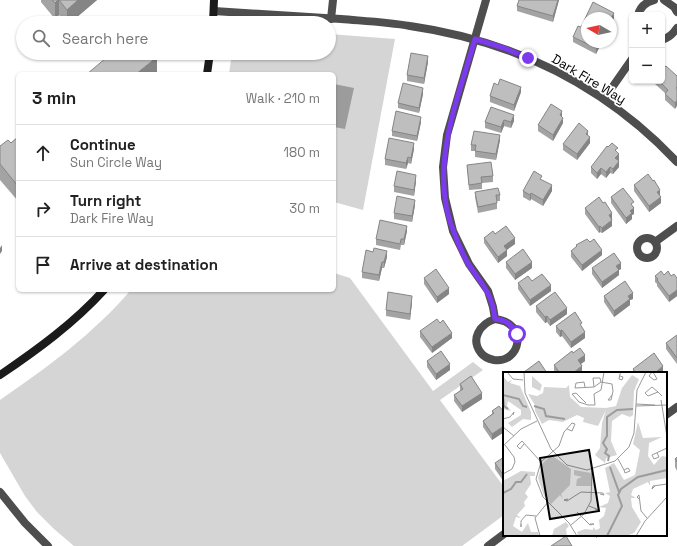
<!DOCTYPE html>
<meta charset="utf-8">
<style>
:root{--surface:#fff;--page:#f2f2f2;--text:#222;--muted:#767676;--line:#e0e0e0}
body{margin:0;font-family:"Space Grotesk",sans-serif;background:var(--page);color:var(--text)}
.controls{position:absolute;right:12px;top:12px;display:grid;overflow:hidden;border-radius:6px;box-shadow:0 1px 3px #0004}
.controls button{width:36px;height:36px;display:grid;place-items:center;padding:0;border:0;border-bottom:1px solid var(--line);background:var(--surface);color:var(--text);font:20px sans-serif}
.compass{position:absolute;left:581px;top:12px;width:36px;height:36px;border-radius:50%;background:var(--surface);box-shadow:0 1px 3px #0004;rotate:279deg}
.stop{position:absolute;width:12px;height:12px;margin:-9px;border:3px solid #7c3aed;border-radius:50%;background:#fff}
.stop.end{background:#7c3aed;border-color:#fff;box-shadow:0 1px 4px #0008}
.list{margin:0;padding:0;list-style:none}
h2{display:flex;justify-content:space-between;align-items:center;height:52px;margin:0;padding:0 16px;font-size:17px}
h2 small{font-size:13px;font-weight:400;color:var(--muted)}
.list li{display:grid;grid-template-columns:26px 1fr auto;gap:12px;align-items:center;box-sizing:border-box;height:56px;padding:0 16px;border-top:1px solid var(--line)}
.list b{display:block;font-size:15px;white-space:nowrap}
.list p{margin:0;font-size:13px;white-space:nowrap;color:var(--muted)}
.list em{font-size:13px;font-style:normal;color:var(--muted)}
.icon{flex:none;width:22px;height:22px;fill:none;stroke:currentColor;stroke-width:2;stroke-linecap:round;stroke-linejoin:round}
.map{position:relative;flex:none;width:677px;height:546px;overflow:hidden}
.search{position:absolute;background:var(--surface);box-shadow:0 1px 3px #0004;left:16px;top:16px;width:320px;height:44px;display:flex;align-items:center;gap:10px;box-sizing:border-box;padding:0 14px;border-radius:22px;color:var(--muted);font-size:15px}
.panel{position:absolute;background:var(--surface);box-shadow:0 1px 3px #0004;left:16px;top:72px;width:320px;height:220px;border-radius:6px}
.map>svg:first-child{display:block}
.green{fill:#d5d5d5}
.water{fill:#9c9c9c}
.lines{fill:none;stroke-linecap:round;stroke-linejoin:round}
.street{stroke:#4e4e4e;stroke-width:8}
.secondary{stroke:#1b1b1b;stroke-width:8}
.wall{fill:#a3a3a3}
.shaded-wall{fill:#858585}
.building{fill:#bebebe;stroke:#858585}
.route{stroke:#7c3aed;stroke-width:5}
.labels{text-anchor:middle;dominant-baseline:central;stroke-width:3.5;stroke-linejoin:round;paint-order:stroke}
.street-label{font-size:13px;fill:#000;stroke:#fff}
.inset-river{fill:none;stroke:#9c9c9c;stroke-width:2}
.inset-road{fill:none;stroke:#999;stroke-width:1}
.view{fill:#000;fill-opacity:0.15;stroke:#000;stroke-width:2}
.inset-edge{fill:none;stroke:#000;stroke-width:2}
</style>
<div class="map">
<svg width="677" height="546" viewBox="0 0 677 546">
<rect width="100%" height="100%" fill="#fff"/>
<!-- green -->
<g class="green">
<path d="M329 34 395 39 363 210 334 202V74H229L232 53H329Z"/>
<path d="M334 273 350 278 433 391 473 362 483 370 440 400 504 487V515L462 546H74L54 529 37 512 25 496 0 453V400C48 367 93 334 131 290H334Z"/>
</g>
<!-- water -->
<path class="water" d="M334 84 354 88 345 129 334 127Z"/>
<g class="lines">
<!-- street -->
<g class="street">
<path d="M486 0 447 135 443 167 445 198 453 231 469 264 488 291 493 307 495 319C530 323 520 364 494 360 489 359 484 357 481 353 470 339 480 324 495 319"/>
<path d="M664 0 674 7 677 12"/>
<path d="M214 11C256 14 299 16 341 19 364 21 387 22 410 26 514 41 605 86 677 162"/>
<path d="M638 15C640 7 646 2 654 0"/>
<path d="M331 19 333 0"/>
<path d="M662 40C669 38 673 34 677 28"/>
<path d="M604 99 632 59"/>
<circle cx="647" cy="248" r="10"/>
<path d="M655 242 677 226"/>
<path d="M666 415 677 407"/>
<path d="M0 492 25 523 48 546"/>
<path d="M488 546 504 534"/>
</g>
<!-- secondary -->
<g class="secondary">
<path d="M213 23 214 0"/>
<path d="M207 74 210 53"/>
<path d="M0 375C37 350 74 323 104 290"/>
</g>
</g>
<!-- wall -->
<g class="wall">
<path d="M41 0H97L70 23H65L59 15 55 19 41 2Z"/>
<path d="M559 0 553 22 517 11V6Z"/>
<path d="M614 18 596 54 573 42V37L581 27Z"/>
<path d="M428 62 424 84 407 81V75Z"/>
<path d="M677 76 675 109 665 100V93L655 84V81H662Z"/>
<path d="M521 92 514 111 490 102V96Z"/>
<path d="M423 94 419 113 398 108V103Z"/>
<path d="M491 107 514 121 511 128 504 126 501 133 485 128V122Z"/>
<path d="M562 117 563 123 553 141 538 131V125Z"/>
<path d="M421 122 417 141 392 136V131Z"/>
<path d="M588 136 590 143 577 160 563 150V144Z"/>
<path d="M18 137V201L0 180V146L11 143Z"/>
<path d="M500 140 496 160 475 157V151H471V145Z"/>
<path d="M414 149 411 164 408 163 406 169 385 165V159Z"/>
<path d="M618 152 619 160 618 161 619 167 613 174 610 173 606 178 601 174 597 179 591 173V167Z"/>
<path d="M467 165 493 176V182L482 183V189L469 190Z"/>
<path d="M542 180 552 191 543 206 531 199 530 201 523 197V191Z"/>
<path d="M416 181 414 196 394 192V186Z"/>
<path d="M634 185 660 196 661 203 649 212 634 191Z"/>
<path d="M475 192 500 195V201H497V209L478 213 475 197Z"/>
<path d="M611 197 634 207V214L632 215V219L626 224 611 203Z"/>
<path d="M415 205 412 222 394 219V213Z"/>
<path d="M585 208 612 219V226L602 233 600 232 599 233 585 214Z"/>
<path d="M407 231 404 245H401L400 250 376 245V239Z"/>
<path d="M495 234 515 244 507 249V256L498 263 484 243V238Z"/>
<path d="M590 242 602 255 582 271 571 257V251L576 247V245Z"/>
<path d="M387 257 384 268H382L379 281 362 278V272Z"/>
<path d="M506 262 532 268 515 280 506 268Z"/>
<path d="M592 268 621 269 619 270V275L602 288 592 274Z"/>
<path d="M664 275 677 278V296L669 302 657 286V284L655 282V276Z"/>
<path d="M424 278 449 294 437 303 424 284Z"/>
<path d="M532 281 551 291 530 306 518 289V283Z"/>
<path d="M604 296 633 299 630 300V305L614 317 604 302Z"/>
<path d="M412 302 410 320 386 316V310Z"/>
<path d="M536 306 567 314 550 326 547 322 545 323 536 312Z"/>
<path d="M556 326 582 328 585 338 571 348 562 336 560 337 556 332Z"/>
<path d="M420 331 452 338 432 353 420 337Z"/>
<path d="M677 335V364L666 349V343Z"/>
<path d="M573 353 585 361 581 364 582 372 581 373H555L554 370V365Z"/>
<path d="M427 361 450 370 436 380 427 367Z"/>
<path d="M633 369 663 372 662 373H633Z"/>
<path d="M460 384 482 399 462 412 454 401V395L460 391Z"/>
<path d="M492 411 504 412V432L492 440 483 427V421L492 414Z"/>
<path d="M504 457V482L495 469V463Z"/>
<path d="M677 457V471L675 467V459Z"/>
</g>
<!-- shaded-wall -->
<g class="shaded-wall">
<path d="M58 0H59V15L55 19V3Z"/>
<path d="M78 0H97L70 23H67V10Z"/>
<path d="M558 0H559L553 22V16Z"/>
<path d="M614 13V18L611 24V18Z"/>
<path d="M599 42H602L596 54V48Z"/>
<path d="M428 56V62L424 84V78Z"/>
<path d="M157 57V73L155 74H136Z"/>
<path d="M521 87V92L514 111V105Z"/>
<path d="M423 88V94L419 113V108Z"/>
<path d="M677 100V106L675 109V103Z"/>
<path d="M562 111V117L560 121V115Z"/>
<path d="M514 115V121L511 128V122Z"/>
<path d="M421 117V122L417 141V136Z"/>
<path d="M563 118V123L553 141V135Z"/>
<path d="M504 120V126L501 133V127Z"/>
<path d="M588 131V136L586 134Z"/>
<path d="M500 135V140L496 160V154Z"/>
<path d="M590 137V143L577 160V154Z"/>
<path d="M414 143V149L411 164V158Z"/>
<path d="M619 154V160L615 164V158Z"/>
<path d="M408 157V163L406 169V163Z"/>
<path d="M619 161V167L613 174V169Z"/>
<path d="M610 167V173L606 178V172Z"/>
<path d="M601 168V174L597 179V173Z"/>
<path d="M416 175V181L414 196V190Z"/>
<path d="M552 185V191L543 206V200Z"/>
<path d="M660 190V196L657 198V192Z"/>
<path d="M531 193V199L530 201V195Z"/>
<path d="M661 197V203L649 212V206Z"/>
<path d="M415 200V205L412 222V216Z"/>
<path d="M634 208V214L632 215V219L626 224V218L630 211Z"/>
<path d="M612 213V219L609 221V215Z"/>
<path d="M612 220V226L602 233V228Z"/>
<path d="M407 226V231L404 245V239Z"/>
<path d="M600 226V232L599 233V227Z"/>
<path d="M515 238V244L504 252V246Z"/>
<path d="M2 245V251L0 254V248Z"/>
<path d="M507 250V256L498 263V257Z"/>
<path d="M602 250V255L582 271V265Z"/>
<path d="M387 251V257L384 268V262Z"/>
<path d="M382 262V268L379 281V275Z"/>
<path d="M532 262V268L515 280V274Z"/>
<path d="M621 263V269L619 270V275L602 288V282L616 266Z"/>
<path d="M551 285V291L530 306V300Z"/>
<path d="M449 288V294L437 303V297Z"/>
<path d="M677 290V296L669 302V296Z"/>
<path d="M633 293V299L630 300V305L614 317V311L628 296Z"/>
<path d="M412 296V302L410 320V314Z"/>
<path d="M567 308V314L550 326V320Z"/>
<path d="M547 316V322L545 323V317Z"/>
<path d="M562 330V336L560 337V331Z"/>
<path d="M585 332V338L571 348V342Z"/>
<path d="M452 333V338L432 353V347Z"/>
<path d="M585 355V361L578 366V360Z"/>
<path d="M450 364V370L436 380V374Z"/>
<path d="M582 366V372L581 373H573Z"/>
<path d="M663 366V372L662 373H657V371Z"/>
<path d="M482 393V399L462 412V406Z"/>
<path d="M504 426V432L492 440V434Z"/>
<path d="M596 535H600L596 538Z"/>
</g>
<!-- building -->
<g class="building">
<path d="M52 0H58L55 3Z"/>
<path d="M59 0H78L67 10Z"/>
<path d="M519 0H558L553 16 517 6Z"/>
<path d="M593 2 614 13 611 18H587V42H599L596 48 573 37 578 26 581 27Z"/>
<path d="M106 53H154L157 57 136 74H87L106 58 104 54Z"/>
<path d="M411 53 428 56 424 78 407 75Z"/>
<path d="M666 66 677 76V87L676 88 677 90V100L675 103 665 94 668 90 659 81H662V70Z"/>
<path d="M500 79 521 87 514 105 490 96 494 83 498 85Z"/>
<path d="M403 83 423 88 419 108 398 103Z"/>
<path d="M551 104 562 111 560 115 563 118 553 135 538 125Z"/>
<path d="M491 107 514 115 511 122 504 120 501 127 485 122Z"/>
<path d="M396 111 421 117 417 136 392 131Z"/>
<path d="M579 123 588 131 586 134 590 137 577 154 563 144Z"/>
<path d="M474 131 500 135 496 154 475 151 476 145H471Z"/>
<path d="M18 137V186L0 164V146L8 140 11 143Z"/>
<path d="M389 138 414 143 411 158 408 157 406 163 385 159Z"/>
<path d="M612 143 618 148 615 150 619 154 615 158 619 161 613 169 610 167 606 172 601 168 597 173 591 167 607 146 608 147Z"/>
<path d="M491 162 493 176 481 177 482 183 469 185 467 165Z"/>
<path d="M397 171 416 175 414 190 394 186Z"/>
<path d="M534 171 542 176 540 179 552 185 543 200 531 193 530 195 523 191Z"/>
<path d="M648 174 653 181 654 180 660 190 657 192 661 197 649 206 634 185Z"/>
<path d="M498 188 500 195H496L497 203 478 207 475 192Z"/>
<path d="M623 188 634 202 631 204 634 208 630 211 632 213 626 218 611 197Z"/>
<path d="M397 196 415 200 412 216 394 213Z"/>
<path d="M599 197 603 203 605 202 612 213 609 215 612 220 602 228 600 226 599 227 585 208Z"/>
<path d="M380 220 407 226 404 239H401L400 244 376 239Z"/>
<path d="M506 226 515 238 504 246 507 250 498 257 484 238 493 231 495 234Z"/>
<path d="M587 239 590 242 594 239 602 250 582 265 571 251 577 246 576 245Z"/>
<path d="M374 248 387 251 384 262H382L379 275 362 272 366 250 373 252Z"/>
<path d="M523 249 532 262 515 274 506 262Z"/>
<path d="M614 253 621 263 616 266 619 270 602 282 592 268Z"/>
<path d="M436 269 449 288 437 297 424 278Z"/>
<path d="M661 271 664 275 668 271 671 276 674 274 677 278V290L669 296 657 280 658 279 655 276Z"/>
<path d="M542 274 551 285 530 300 518 283 528 276 532 281Z"/>
<path d="M625 281 633 293 628 296 630 299 614 311 604 296Z"/>
<path d="M388 292 412 296 410 314 386 310Z"/>
<path d="M555 292 567 308 550 320 547 316 545 317 536 306Z"/>
<path d="M575 312 582 323 580 324 585 332 571 342 562 330 560 331 556 326Z"/>
<path d="M437 319 440 323 443 320 452 333 432 347 420 331Z"/>
<path d="M677 335V358L666 343Z"/>
<path d="M580 348 585 355 578 360 582 366 573 373H560L554 365 572 351 573 353Z"/>
<path d="M441 351 450 364 436 374 427 361Z"/>
<path d="M654 353 663 366 657 371 658 373H636L633 369Z"/>
<path d="M539 361 547 373H524V372Z"/>
<path d="M471 376 482 393 462 406 454 395 463 389 460 384Z"/>
<path d="M499 406 504 412V426L492 434 483 421 494 413 492 411Z"/>
<path d="M504 457V476L495 463Z"/>
<path d="M677 457V462L675 459Z"/>
<path d="M566 536 572 546H551Z"/>
</g>
<g class="lines">
<!-- route -->
<path class="route" d="M517 334C511 324 506 320 495 319 492 293 483 286 469 265 463 256 459 245 455 235 427 171 457 102 475 39L504 48 528 58"/>
</g>
<g class="labels">
<!-- street labels -->
<g class="street-label">
<text transform="translate(589 79) rotate(31)">Dark Fire Way</text>
</g>
</g>
<!-- overview -->
<g transform="translate(503 372)">
<rect width="164" height="164" fill="#fff"/>
<path d="M129 3 136 7 131 19 130 43 127 45 119 42 109 49 108 69 114 83 103 86 102 91 92 83 97 76 99 51 103 38 95 54 80 50 81 46 74 43 60 50 46 48 39 52 32 39V33L25 22 34 24 40 21 41 15 63 16 66 13 67 25 78 35 103 36 113 34 119 16ZM0 4 5 10 9 8 7 11 17 14 28 40V48L20 47 9 55 5 51 18 43V38L5 29 4 34 8 39 0 37ZM29 4 39 13 37 19 29 15ZM135 50 140 66 159 65 146 71 145 84 151 93 159 84 164 85V106L147 109V114L145 110 130 117 128 123 133 126H128L129 135 138 150 131 161 123 164 75 163 74 160 82 157 90 158V155L93 158 97 156 96 148 101 144 103 136 96 135 105 131 107 124 102 121 107 120 102 96 111 91 121 108 132 103 137 78 130 72ZM48 83 68 97 67 113 58 122 60 127 57 123 48 132 41 124 35 106 39 92ZM71 98 88 101 89 114H73L74 107 79 105 71 103ZM18 99 32 100V104H27L28 112 22 121 25 125 21 130 22 134 14 143 18 146 13 145 10 154 19 160 25 151 28 160H35L36 164H0V109ZM63 150 66 154 63 157 64 164H49L51 157Z" fill="#d5d5d5"/>
<path class="inset-river" d="M0 23 16 27 20 34 24 35M0 25 1 34 5 37M31 34 41 37 43 44 62 47M105 89 106 84 102 81 104 77 100 71 104 64V45L114 38 130 37M107 95 116 120M0 121 8 117 13 110H18L24 102M104 164 119 134 115 123 118 117 135 105 164 98"/>
<path class="inset-road" d="M4 0 10 7 20 8M21 0 22 21 48 77 64 93 84 98 112 89 126 75 131 61 134 18 143 0M149 0 146 4 151 8 154 7 150 0M117 4 120 5 119 8 116 7 117 2 118 0M98 10 97 6H90L91 15 98 10 109 12 110 19 108 28H105L109 23M82 15 81 10 73 11 72 16 91 15M155 20 149 15 142 21 145 24 155 20 159 24M158 28 164 65M83 31 73 21 69 22 76 30 85 33H92L91 22 98 18 101 0M133 32 152 33M133 34 164 33M0 47 7 45 11 40 10 43M0 55 11 64M64 57 69 59 72 52 69 51 61 60 56 74 38 90 33 107 40 125 66 151 74 164M21 72 17 77 14 74 19 69 38 90M0 74 18 57 34 49M154 81 156 85 151 87 149 83 164 76M115 87 121 98 125 96 127 99 122 101 121 98M0 102 9 97 12 90 11 85 2 73M152 114 149 117 150 114 164 112M65 127 61 128 64 129 78 120 100 121 101 123 97 122M136 127 134 125 136 123 138 139 144 146M86 134 96 138 92 137M74 140 87 153 91 152H87M18 152V155V149L23 143 33 144M68 153 81 142 88 129 89 97M37 164 32 146 45 130M133 164 142 149 164 125"/>
<path class="view" d="M86 78 96 139 47 147 37 86Z"/>
<rect width="164" height="164" class="inset-edge"/>
</g>
</svg>
<div class="controls">
<button>+</button>
<button>−</button>
</div>
<svg class="compass" viewBox="-18 -18 36 36"><path d="M0-13l5 13h-10z" fill="#e53935"/><path d="M0 13l5-13h-10z" fill="#767676"/></svg>
<div class="stop" style="left:517px;top:334px"></div>
<div class="stop end" style="left:528px;top:58px"></div>
<div class="search"><svg class="icon" aria-label="search" viewBox="0 0 24 24"><circle cx="10" cy="10" r="6"/><path d="M15 15l6 6"/></svg>Search here</div>
<section class="panel">
<h2>3 min<small>Walk · 210 m</small></h2>
<ul class="list">
<li><svg class="icon" aria-label="ahead" viewBox="0 0 24 24"><path d="M12 20V5M6 11l6-6 6 6"/></svg><div><b>Continue</b><p>Sun Circle Way</p></div><em>180 m</em></li>
<li><svg class="icon" aria-label="right" viewBox="0 0 24 24"><path d="M7 20v-9h11M14 6l5 5-5 5"/></svg><div><b>Turn right</b><p>Dark Fire Way</p></div><em>30 m</em></li>
<li><svg class="icon" aria-label="arrive" viewBox="0 0 24 24"><path d="M6 21V4h12l-3 4 3 4H6"/></svg><div><b>Arrive at destination</b></div></li>
</ul>
</section>
</div>
